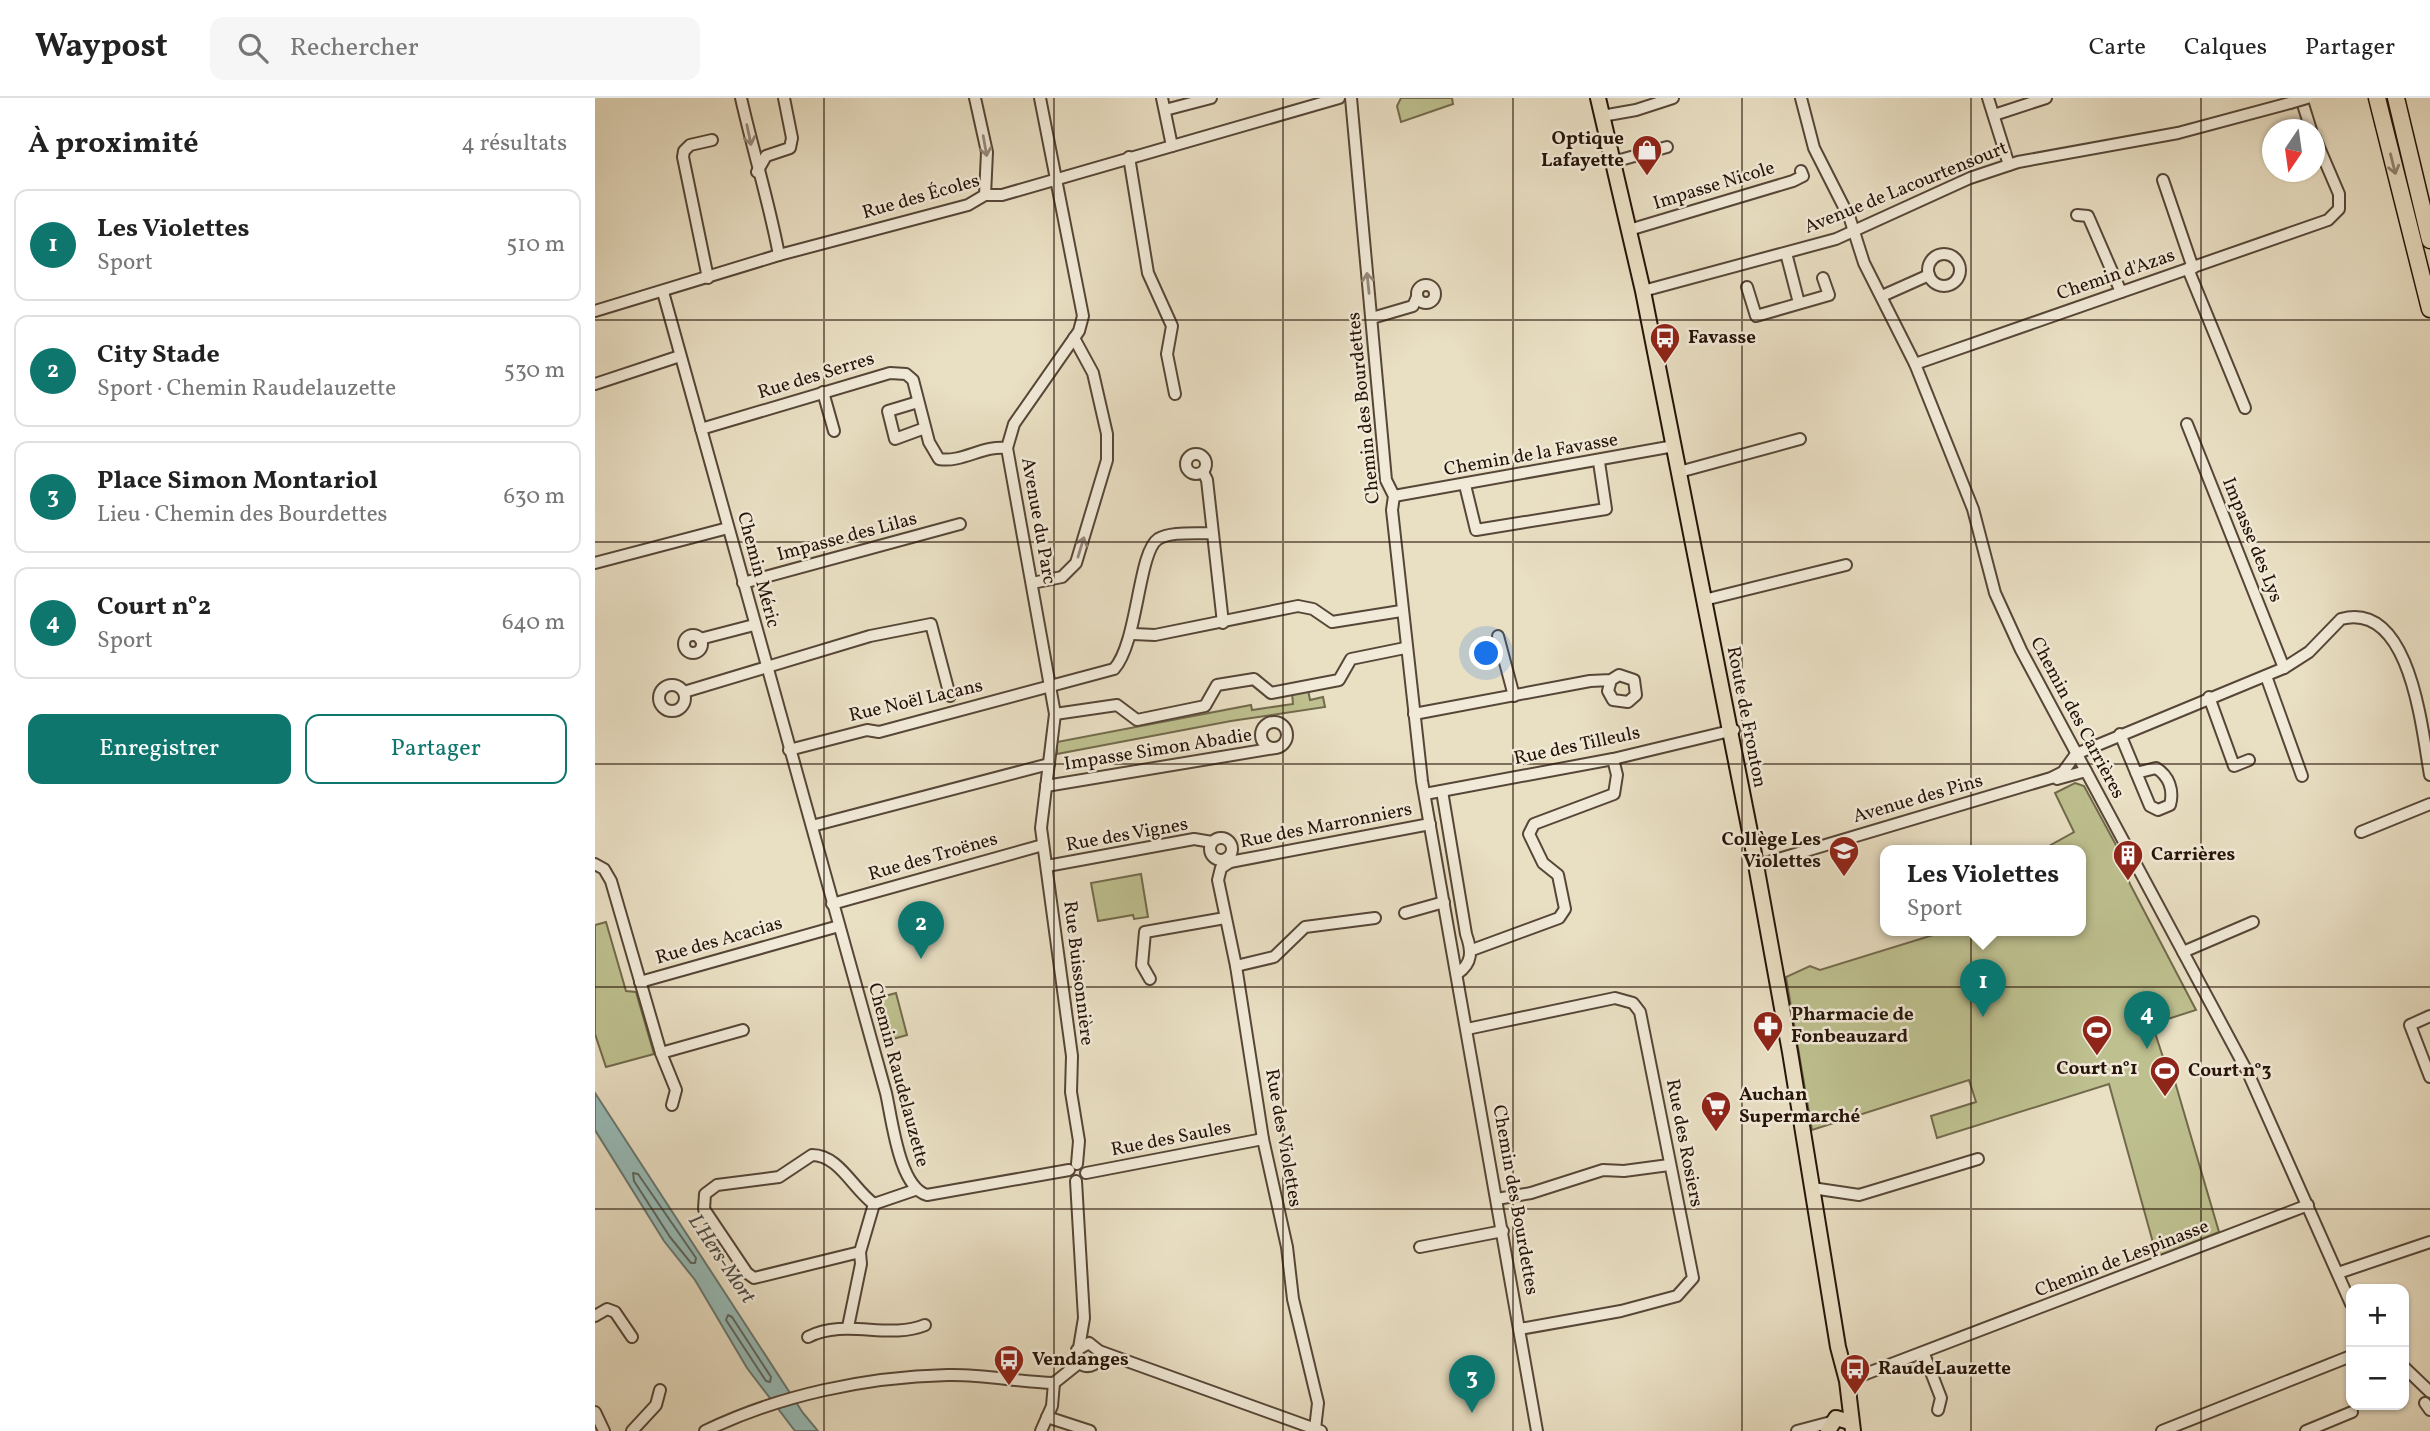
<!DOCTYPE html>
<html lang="fr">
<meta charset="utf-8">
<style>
:root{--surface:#fff;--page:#f6f6f6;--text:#222;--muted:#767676;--line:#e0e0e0;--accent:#0f766e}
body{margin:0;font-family:Vollkorn,serif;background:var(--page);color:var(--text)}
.controls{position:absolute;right:21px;bottom:21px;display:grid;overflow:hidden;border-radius:14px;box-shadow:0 2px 5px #0004}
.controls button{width:63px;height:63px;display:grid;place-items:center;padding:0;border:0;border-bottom:2px solid var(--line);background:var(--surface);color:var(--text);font:35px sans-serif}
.compass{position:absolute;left:1667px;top:21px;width:63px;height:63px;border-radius:50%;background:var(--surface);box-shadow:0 2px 5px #0004;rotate:193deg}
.you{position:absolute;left:892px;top:556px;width:24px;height:24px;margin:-18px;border:5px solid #fff;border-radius:50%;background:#1a73e8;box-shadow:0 0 0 10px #1a73e833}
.badge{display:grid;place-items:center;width:46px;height:46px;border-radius:50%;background:var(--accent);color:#fff;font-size:23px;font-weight:700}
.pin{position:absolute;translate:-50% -58px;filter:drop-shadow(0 2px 4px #0008)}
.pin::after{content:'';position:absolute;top:37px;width:24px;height:21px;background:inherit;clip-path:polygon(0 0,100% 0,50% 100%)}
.popup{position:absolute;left:1285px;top:747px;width:206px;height:91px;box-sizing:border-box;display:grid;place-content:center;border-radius:14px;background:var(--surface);filter:drop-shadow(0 2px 5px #0005);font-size:23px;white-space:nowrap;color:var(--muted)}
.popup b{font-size:26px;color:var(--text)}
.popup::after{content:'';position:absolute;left:50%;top:100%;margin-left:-14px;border:14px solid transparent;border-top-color:var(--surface)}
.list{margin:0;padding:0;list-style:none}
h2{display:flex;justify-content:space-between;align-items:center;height:91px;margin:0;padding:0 28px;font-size:30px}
h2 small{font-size:23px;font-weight:400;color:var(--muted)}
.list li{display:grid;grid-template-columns:46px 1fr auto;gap:21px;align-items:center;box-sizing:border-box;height:112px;margin:0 14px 14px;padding:0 14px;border:2px solid var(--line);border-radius:14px}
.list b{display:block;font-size:26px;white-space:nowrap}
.list p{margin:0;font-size:23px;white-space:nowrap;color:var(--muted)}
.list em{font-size:23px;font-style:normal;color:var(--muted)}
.actions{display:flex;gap:14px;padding:21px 28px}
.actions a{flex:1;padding:16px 0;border:2px solid var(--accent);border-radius:14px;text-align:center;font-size:24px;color:var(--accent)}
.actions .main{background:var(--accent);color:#fff}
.icon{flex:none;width:38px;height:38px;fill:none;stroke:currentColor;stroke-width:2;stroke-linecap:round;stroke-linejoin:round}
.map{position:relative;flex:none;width:1835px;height:1333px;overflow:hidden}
header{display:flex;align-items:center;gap:42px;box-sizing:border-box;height:98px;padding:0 35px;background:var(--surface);border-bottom:2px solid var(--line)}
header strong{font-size:33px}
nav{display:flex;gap:38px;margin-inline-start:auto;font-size:24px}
.search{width:490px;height:63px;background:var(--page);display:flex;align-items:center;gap:18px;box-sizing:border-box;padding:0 24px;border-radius:14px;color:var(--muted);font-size:26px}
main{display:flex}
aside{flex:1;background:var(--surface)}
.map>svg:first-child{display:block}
.green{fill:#bec08f;stroke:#726a4c;stroke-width:2}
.water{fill:#98bcb8;stroke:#6a7872;stroke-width:2}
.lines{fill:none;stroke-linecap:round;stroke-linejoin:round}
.shore{stroke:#5e6860;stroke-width:2}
.minor-casing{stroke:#564637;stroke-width:14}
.major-casing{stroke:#251308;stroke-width:18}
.highway-casing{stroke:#251308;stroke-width:19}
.minor{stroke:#f1ead8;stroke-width:10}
.major{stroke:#e9dfc3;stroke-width:14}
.highway{stroke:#e9dfc3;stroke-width:16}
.minor-bridge-casing{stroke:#564637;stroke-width:14;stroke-linecap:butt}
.minor-bridge{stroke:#f1ead8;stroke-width:10}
.oneway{stroke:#95897a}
.oneway2{stroke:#91836f}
.grid{fill:none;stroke:#251308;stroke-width:2;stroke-opacity:0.55}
.labels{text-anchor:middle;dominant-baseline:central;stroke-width:5;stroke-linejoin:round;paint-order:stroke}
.poi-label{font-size:19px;font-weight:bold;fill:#251308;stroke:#f1ead8;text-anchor:start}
.street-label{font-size:19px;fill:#251308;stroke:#f1ead8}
.water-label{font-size:21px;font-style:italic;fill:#4d4e46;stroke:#f1ead8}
</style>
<header>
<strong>Waypost</strong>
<div class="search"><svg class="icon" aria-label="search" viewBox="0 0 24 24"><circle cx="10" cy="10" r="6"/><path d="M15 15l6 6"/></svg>Rechercher</div>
<nav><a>Carte</a><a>Calques</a><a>Partager</a></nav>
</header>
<main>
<aside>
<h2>À proximité<small>4 résultats</small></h2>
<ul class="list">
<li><span class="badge">1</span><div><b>Les Violettes</b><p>Sport</p></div><em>510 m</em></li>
<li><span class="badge">2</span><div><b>City Stade</b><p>Sport · Chemin Raudelauzette</p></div><em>530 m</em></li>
<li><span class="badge">3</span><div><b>Place Simon Montariol</b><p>Lieu · Chemin des Bourdettes</p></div><em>630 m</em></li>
<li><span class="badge">4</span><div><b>Court n°2</b><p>Sport</p></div><em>640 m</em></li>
</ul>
<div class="actions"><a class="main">Enregistrer</a><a>Partager</a></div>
</aside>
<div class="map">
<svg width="1835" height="1333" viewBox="0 0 1835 1333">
<rect width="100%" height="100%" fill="#e9dfc3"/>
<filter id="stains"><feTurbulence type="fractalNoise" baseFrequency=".00286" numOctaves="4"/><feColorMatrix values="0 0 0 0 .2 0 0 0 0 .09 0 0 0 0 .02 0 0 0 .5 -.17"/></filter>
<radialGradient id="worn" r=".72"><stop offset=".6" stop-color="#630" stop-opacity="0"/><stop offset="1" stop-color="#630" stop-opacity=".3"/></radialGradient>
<!-- green -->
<g class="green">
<path d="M806 0H857L858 6 806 24 802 8Z"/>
<path d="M713 592 715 602 728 599 730 609 636 623 462 656V644L656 607 657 612 698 606 697 595Z"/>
<path d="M1480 685 1489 688 1534 771 1530 774 1535 786 1601 912 1557 926 1571 968 1575 967 1624 1134 1562 1159 1514 986 1342 1040 1336 1018 1381 1004 1374 982 1217 1032 1191 879 1215 868 1225 872 1351 833H1486V753H1445L1479 734 1460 695Z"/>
<path d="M546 776 553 819 539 821 538 817 503 823 496 785Z"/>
<path d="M11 824 31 893 41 894 59 956 11 969 0 936V827Z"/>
<path d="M301 895 312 937 291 943 279 901Z"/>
</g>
<!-- water -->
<path class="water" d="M0 995 208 1315 223 1333H200L152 1270 100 1182 69 1143 0 1032Z"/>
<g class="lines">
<!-- shore -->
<g class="shore">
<path d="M38 1075 43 1076 101 1160 100 1165H96L75 1139 39 1083Z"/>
<path d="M133 1217 137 1219 176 1279 175 1284 171 1283 131 1222Z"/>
</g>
<!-- minor casing -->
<g class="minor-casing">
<g id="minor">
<path d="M146 0C158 53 174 104 184 157"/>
<path d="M380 0 392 54 390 97"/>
<path d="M445 0 488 218 484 233 419 326 412 350 460 616 446 730 477 958 476 994 484 1043 482 1066"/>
<path d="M567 0 577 48"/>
<path d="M756 0 791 382 799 398 797 412 827 683 942 1333"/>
<path d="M1206 0 1219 50 1255 121 1269 165 1320 266 1378 411 1400 495 1426 552 1654 977 1756 1206"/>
<path d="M1393 0 1414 67"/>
<path d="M1706 0 1716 32"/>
<path d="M570 12 616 0"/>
<path d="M1399 17 1451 0"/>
<path d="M1007 18 1041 12 1078 0"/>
<path d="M534 59 553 175 577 228 572 256 580 296"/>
<path d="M1018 64 1072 49"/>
<path d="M162 74 171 58 195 50 197 40 189 0"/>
<path d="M1568 82 1598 170"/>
<path d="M1482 117 1493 118 1526 194"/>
<path d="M1034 132 1198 83 1208 78 1206 73"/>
<path d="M1191 155 1204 205"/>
<circle cx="1349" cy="172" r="16"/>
<path d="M1593 171 1650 310"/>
<path d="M113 180 88 59 89 53 95 47 117 42"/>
<circle cx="831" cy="196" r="9"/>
<path d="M1152 189 1161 218 1234 197 1228 180"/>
<path d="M1048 193 1241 141 1375 80 1423 64 1583 35 1695 5"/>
<path d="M68 194 291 995C297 1021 304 1089 332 1097L474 1072"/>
<path d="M1287 198 1334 177"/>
<path d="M0 213 184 157 373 107 390 97H407L744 0"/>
<path d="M777 220 818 208 822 199"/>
<path d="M1320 266 1733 122 1744 111V96L1720 40"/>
<path d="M0 286 85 258"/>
<path d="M228 294 239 333"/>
<path d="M323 304 293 313 300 341 330 330"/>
<path d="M1592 326 1689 570"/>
<path d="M106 331 295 275 311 276 318 282 334 344 344 361C367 365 388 347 412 350"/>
<circle cx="601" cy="366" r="10"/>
<path d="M608 374 612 382 628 525"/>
<path d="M1084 374 1205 341"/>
<path d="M870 387 881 432 1011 411 1004 364"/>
<path d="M799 398 1079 348"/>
<path d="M0 465 133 430"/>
<path d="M148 485 365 426"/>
<path d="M437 485 467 479 481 465 512 362V336L498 275 479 240"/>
<path d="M1109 502 1251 467"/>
<path d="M538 536 560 537 703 508 718 511 737 524 806 513"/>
<circle cx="98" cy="546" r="9"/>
<path d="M903 538 919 598"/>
<path d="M105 541 159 527"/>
<path d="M1671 578 1707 678"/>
<circle cx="77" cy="600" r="13"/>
<path d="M89 594 275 538 336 526 355 598"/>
<path d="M1614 599 1639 668 1654 662"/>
<path d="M460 616 522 607 542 622 610 608 622 587 659 581 676 595 744 582 756 561 810 550"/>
<path d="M819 616 995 583 1016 582 1024 577 1039 582 1041 597 1033 604 1018 602 1013 593 1016 582"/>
<circle cx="679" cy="637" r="13"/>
<path d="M1525 636 1555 708 1563 712 1575 707C1579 692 1574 678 1561 670L1541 675"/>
<path d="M194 652 272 632 284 634 519 571C543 545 543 454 563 441 576 433 602 436 617 435"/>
<path d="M1462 681 1491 673"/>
<path d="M451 688 680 650"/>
<path d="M847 693 871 836C877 853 878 865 862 876"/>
<path d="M830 696 1018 661 1139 632"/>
<path d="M217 728 454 666"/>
<path d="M1766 734 1835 706"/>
<circle cx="626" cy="751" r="11"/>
<path d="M632 760 635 764 626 770 623 782 641 868 668 1041 692 1149 698 1201 723 1305 720 1331"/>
<path d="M635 764 835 726"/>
<path d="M0 766 9 771 16 783 66 955 81 992 77 1007"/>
<path d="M452 768 599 741 617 744"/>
<path d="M1160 768 1456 680 1468 674 1481 656 1689 570 1714 554 1746 521C1816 502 1827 633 1835 677"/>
<path d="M237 806 448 747"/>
<path d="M810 815 849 804"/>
<path d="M877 852 964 820 970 811 963 777 948 765 934 736 939 726 1019 696 1022 677 1018 661"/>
<path d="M1588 854 1658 824"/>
<path d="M641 868 679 859 710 829 780 820"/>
<path d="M555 881 547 867 550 834 630 820"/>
<path d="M45 884 244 828"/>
<path d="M1835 918 1815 927 1835 979"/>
<path d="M872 931 1020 900 1038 905 1045 914 1098 1180 1082 1198 1026 1213 925 1231"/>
<path d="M66 955 148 932"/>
<path d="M491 1075 668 1041"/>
<path d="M481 1083 489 1220 484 1250"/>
<path d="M1217 1090 1264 1097 1383 1061"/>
<path d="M902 1101 936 1095 1008 1072 1029 1073 1074 1067"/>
<path d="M279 1106 320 1092"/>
<path d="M825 1149 908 1133"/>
<path d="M1743 1175 1835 1144"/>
<path d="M0 1218 12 1211 20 1214 37 1239"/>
<path d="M253 1229 266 1166 265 1154 279 1106C258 1091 244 1057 217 1057L184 1079 122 1087 110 1096 109 1111 152 1175 159 1180 265 1154"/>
<path d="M213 1239C251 1220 293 1242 330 1227"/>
<path d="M1329 1256 1346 1300 1343 1312"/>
<path d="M484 1265 482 1252 494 1245 504 1253 726 1333"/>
<path d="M484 1265C495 1272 505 1266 504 1253"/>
<path d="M1809 1269 1835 1294"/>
<path d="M1252 1283 1713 1107"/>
<path d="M1830 1305 1835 1312"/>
<path d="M0 1314 9 1333"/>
<path d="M452 1319 495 1333"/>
<path d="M37 1333 61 1307 65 1292"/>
<path d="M110 1333C185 1297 270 1279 353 1277 388 1276 423 1284 459 1285L484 1265"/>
<path d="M446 1333 457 1308 459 1285"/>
<path d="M1202 1333 1236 1324"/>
<path d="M1567 1333 1756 1258"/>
<path d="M1711 1333 1757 1314"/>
</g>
</g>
<!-- major casing -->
<g class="major-casing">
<g id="major">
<path d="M1003 0 1048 193 1155 734 1195 954 1243 1249 1252 1283 1258 1333"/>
<path d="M1233 1333 1241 1320 1255 1324"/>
</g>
</g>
<!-- highway casing -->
<g class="highway-casing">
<g id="highway">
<path d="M1782 0 1835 211"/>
<path d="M1801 0 1835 142"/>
</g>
</g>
<!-- minor -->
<use href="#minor" class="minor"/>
<!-- major -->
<use href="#major" class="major"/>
<!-- highway -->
<use href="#highway" class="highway"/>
<!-- minor-bridge casing -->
<g class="minor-bridge-casing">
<path id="minor-bridge" d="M1695 5 1712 0"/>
</g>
<!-- minor-bridge -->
<use href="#minor-bridge" class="minor-bridge"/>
</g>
<!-- one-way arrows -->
<defs><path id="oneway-shaft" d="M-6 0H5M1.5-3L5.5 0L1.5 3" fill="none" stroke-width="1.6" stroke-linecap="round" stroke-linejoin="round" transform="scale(1.75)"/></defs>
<g class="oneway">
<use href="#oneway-shaft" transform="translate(154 37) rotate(78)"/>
<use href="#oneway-shaft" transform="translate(390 48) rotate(80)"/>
<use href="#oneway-shaft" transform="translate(773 185) rotate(-96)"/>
<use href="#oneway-shaft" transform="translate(486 449) rotate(-73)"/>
</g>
<use class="oneway2" href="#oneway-shaft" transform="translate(1798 66) rotate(76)"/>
<!-- grid -->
<path class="grid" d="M229 0V1333M459 0V1333M688 0V1333M918 0V1333M1147 0V1333M1376 0V1333M1606 0V1333M0 222H1835M0 444H1835M0 666H1835M0 889H1835M0 1111H1835"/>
<!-- icons -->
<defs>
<g id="shop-pin" transform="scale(1.575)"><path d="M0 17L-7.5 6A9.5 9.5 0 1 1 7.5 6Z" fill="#8f2418" stroke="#f1ead8"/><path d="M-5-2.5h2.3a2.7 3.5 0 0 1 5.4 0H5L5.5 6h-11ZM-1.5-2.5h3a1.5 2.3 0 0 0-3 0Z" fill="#fff"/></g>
<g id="bus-pin" transform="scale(1.575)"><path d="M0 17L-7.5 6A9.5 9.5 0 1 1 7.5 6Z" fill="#8f2418" stroke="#f1ead8"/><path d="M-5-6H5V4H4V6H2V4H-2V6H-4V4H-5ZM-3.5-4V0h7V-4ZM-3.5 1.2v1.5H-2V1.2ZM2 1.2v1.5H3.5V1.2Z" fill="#fff"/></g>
<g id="school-pin" transform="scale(1.575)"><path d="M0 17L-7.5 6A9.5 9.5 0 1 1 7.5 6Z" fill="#8f2418" stroke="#f1ead8"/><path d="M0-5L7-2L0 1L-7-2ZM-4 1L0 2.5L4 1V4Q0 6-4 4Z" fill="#fff"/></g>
<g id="building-pin" transform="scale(1.575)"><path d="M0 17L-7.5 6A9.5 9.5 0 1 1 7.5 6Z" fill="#8f2418" stroke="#f1ead8"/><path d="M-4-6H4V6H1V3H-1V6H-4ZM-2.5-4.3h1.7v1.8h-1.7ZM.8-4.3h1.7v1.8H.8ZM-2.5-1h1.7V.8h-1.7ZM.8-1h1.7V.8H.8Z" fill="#fff"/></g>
<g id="pharmacy-pin" transform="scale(1.575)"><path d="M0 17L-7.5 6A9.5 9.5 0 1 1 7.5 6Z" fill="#8f2418" stroke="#f1ead8"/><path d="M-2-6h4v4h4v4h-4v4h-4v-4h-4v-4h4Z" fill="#fff"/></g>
<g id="stadium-pin" transform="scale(1.575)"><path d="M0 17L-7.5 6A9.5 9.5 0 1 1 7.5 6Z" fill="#8f2418" stroke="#f1ead8"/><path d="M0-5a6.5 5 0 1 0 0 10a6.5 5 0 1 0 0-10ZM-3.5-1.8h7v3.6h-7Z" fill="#fff"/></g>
<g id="supermarket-pin" transform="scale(1.575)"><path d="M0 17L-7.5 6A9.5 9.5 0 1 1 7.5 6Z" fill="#8f2418" stroke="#f1ead8"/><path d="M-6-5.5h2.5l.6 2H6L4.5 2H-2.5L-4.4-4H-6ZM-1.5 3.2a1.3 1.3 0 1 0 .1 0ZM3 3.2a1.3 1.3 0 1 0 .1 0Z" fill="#fff"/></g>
</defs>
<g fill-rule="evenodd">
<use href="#shop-pin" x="1052" y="52"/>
<use href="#bus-pin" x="1070" y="240"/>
<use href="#school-pin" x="1249" y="753"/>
<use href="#building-pin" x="1533" y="757"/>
<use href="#pharmacy-pin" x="1173" y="928"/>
<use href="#stadium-pin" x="1502" y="932"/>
<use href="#stadium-pin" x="1570" y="973"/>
<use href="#supermarket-pin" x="1121" y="1008"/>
<use href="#bus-pin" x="414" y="1262"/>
<use href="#bus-pin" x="1260" y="1271"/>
</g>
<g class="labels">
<!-- poi labels -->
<g class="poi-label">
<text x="1029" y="41" text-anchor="end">Optique<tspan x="1029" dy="22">Lafayette</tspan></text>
<text x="1093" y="240">Favasse</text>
<text x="1226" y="742" text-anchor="end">Collège Les<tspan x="1226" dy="22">Violettes</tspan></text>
<text x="1556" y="757">Carrières</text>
<text x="1196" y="917">Pharmacie de<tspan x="1196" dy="22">Fonbeauzard</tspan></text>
<text x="1502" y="971" text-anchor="middle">Court n°1</text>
<text x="1593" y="973">Court n°3</text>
<text x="1144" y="997">Auchan<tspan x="1144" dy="22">Supermarché</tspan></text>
<text x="437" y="1262">Vendanges</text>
<text x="1283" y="1271">RaudeLauzette</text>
</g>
<!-- street labels -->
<g class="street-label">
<text transform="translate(1119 88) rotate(-17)">Impasse Nicole</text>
<text transform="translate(1311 90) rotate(-22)">Avenue de Lacourtensourt</text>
<text transform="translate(326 99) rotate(-16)">Rue des Écoles</text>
<text transform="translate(1521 177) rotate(-19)">Chemin d'Azas</text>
<text transform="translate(221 278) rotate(-17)">Rue des Serres</text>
<text transform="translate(769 310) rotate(-96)">Chemin des Bourdettes</text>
<text transform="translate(936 357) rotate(-10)">Chemin de la Favasse</text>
<text transform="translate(443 423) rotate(80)">Avenue du Parc</text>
<text transform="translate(252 439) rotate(-15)">Impasse des Lilas</text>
<text transform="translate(1657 442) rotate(68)">Impasse des Lys</text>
<text transform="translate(163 472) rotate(75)">Chemin Méric</text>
<text transform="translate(321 603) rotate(-13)">Rue Noël Lacans</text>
<text transform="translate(1151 619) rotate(79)">Route de Fronton</text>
<text transform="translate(1482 620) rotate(62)">Chemin des Carrières</text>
<text transform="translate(982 648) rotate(-12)">Rue des Tilleuls</text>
<text transform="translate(563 652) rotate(-9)">Impasse Simon Abadie</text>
<text transform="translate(1323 701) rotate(-16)">Avenue des Pins</text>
<text transform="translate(731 728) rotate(-11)">Rue des Marronniers</text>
<text transform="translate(532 737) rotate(-10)">Rue des Vignes</text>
<text transform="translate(338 759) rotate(-16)">Rue des Troënes</text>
<text transform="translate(124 843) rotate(-16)">Rue des Acacias</text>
<text transform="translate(483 875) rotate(83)">Rue Buissonnière</text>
<text transform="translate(303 977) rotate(75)">Chemin Raudelauzette</text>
<text transform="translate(688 1040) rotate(80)">Rue des Violettes</text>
<text transform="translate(576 1041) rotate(-11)">Rue des Saules</text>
<text transform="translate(1089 1045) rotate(79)">Rue des Rosiers</text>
<text transform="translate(920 1102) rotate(80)">Chemin des Bourdettes</text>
<text transform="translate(1527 1161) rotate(-21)">Chemin de Lespinasse</text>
</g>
<!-- water labels -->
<g class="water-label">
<text transform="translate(126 1161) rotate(56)">L'Hers-Mort</text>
</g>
</g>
<rect width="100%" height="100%" filter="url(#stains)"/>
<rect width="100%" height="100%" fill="url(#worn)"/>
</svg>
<div class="controls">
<button>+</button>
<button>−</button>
</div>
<svg class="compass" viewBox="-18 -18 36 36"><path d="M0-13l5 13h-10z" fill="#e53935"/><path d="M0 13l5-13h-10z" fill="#767676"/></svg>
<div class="you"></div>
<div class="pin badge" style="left:1388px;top:919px">1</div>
<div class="popup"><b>Les Violettes</b>Sport</div>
<div class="pin badge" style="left:326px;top:861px">2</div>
<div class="pin badge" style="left:877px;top:1315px">3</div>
<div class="pin badge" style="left:1552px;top:951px">4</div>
</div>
</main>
